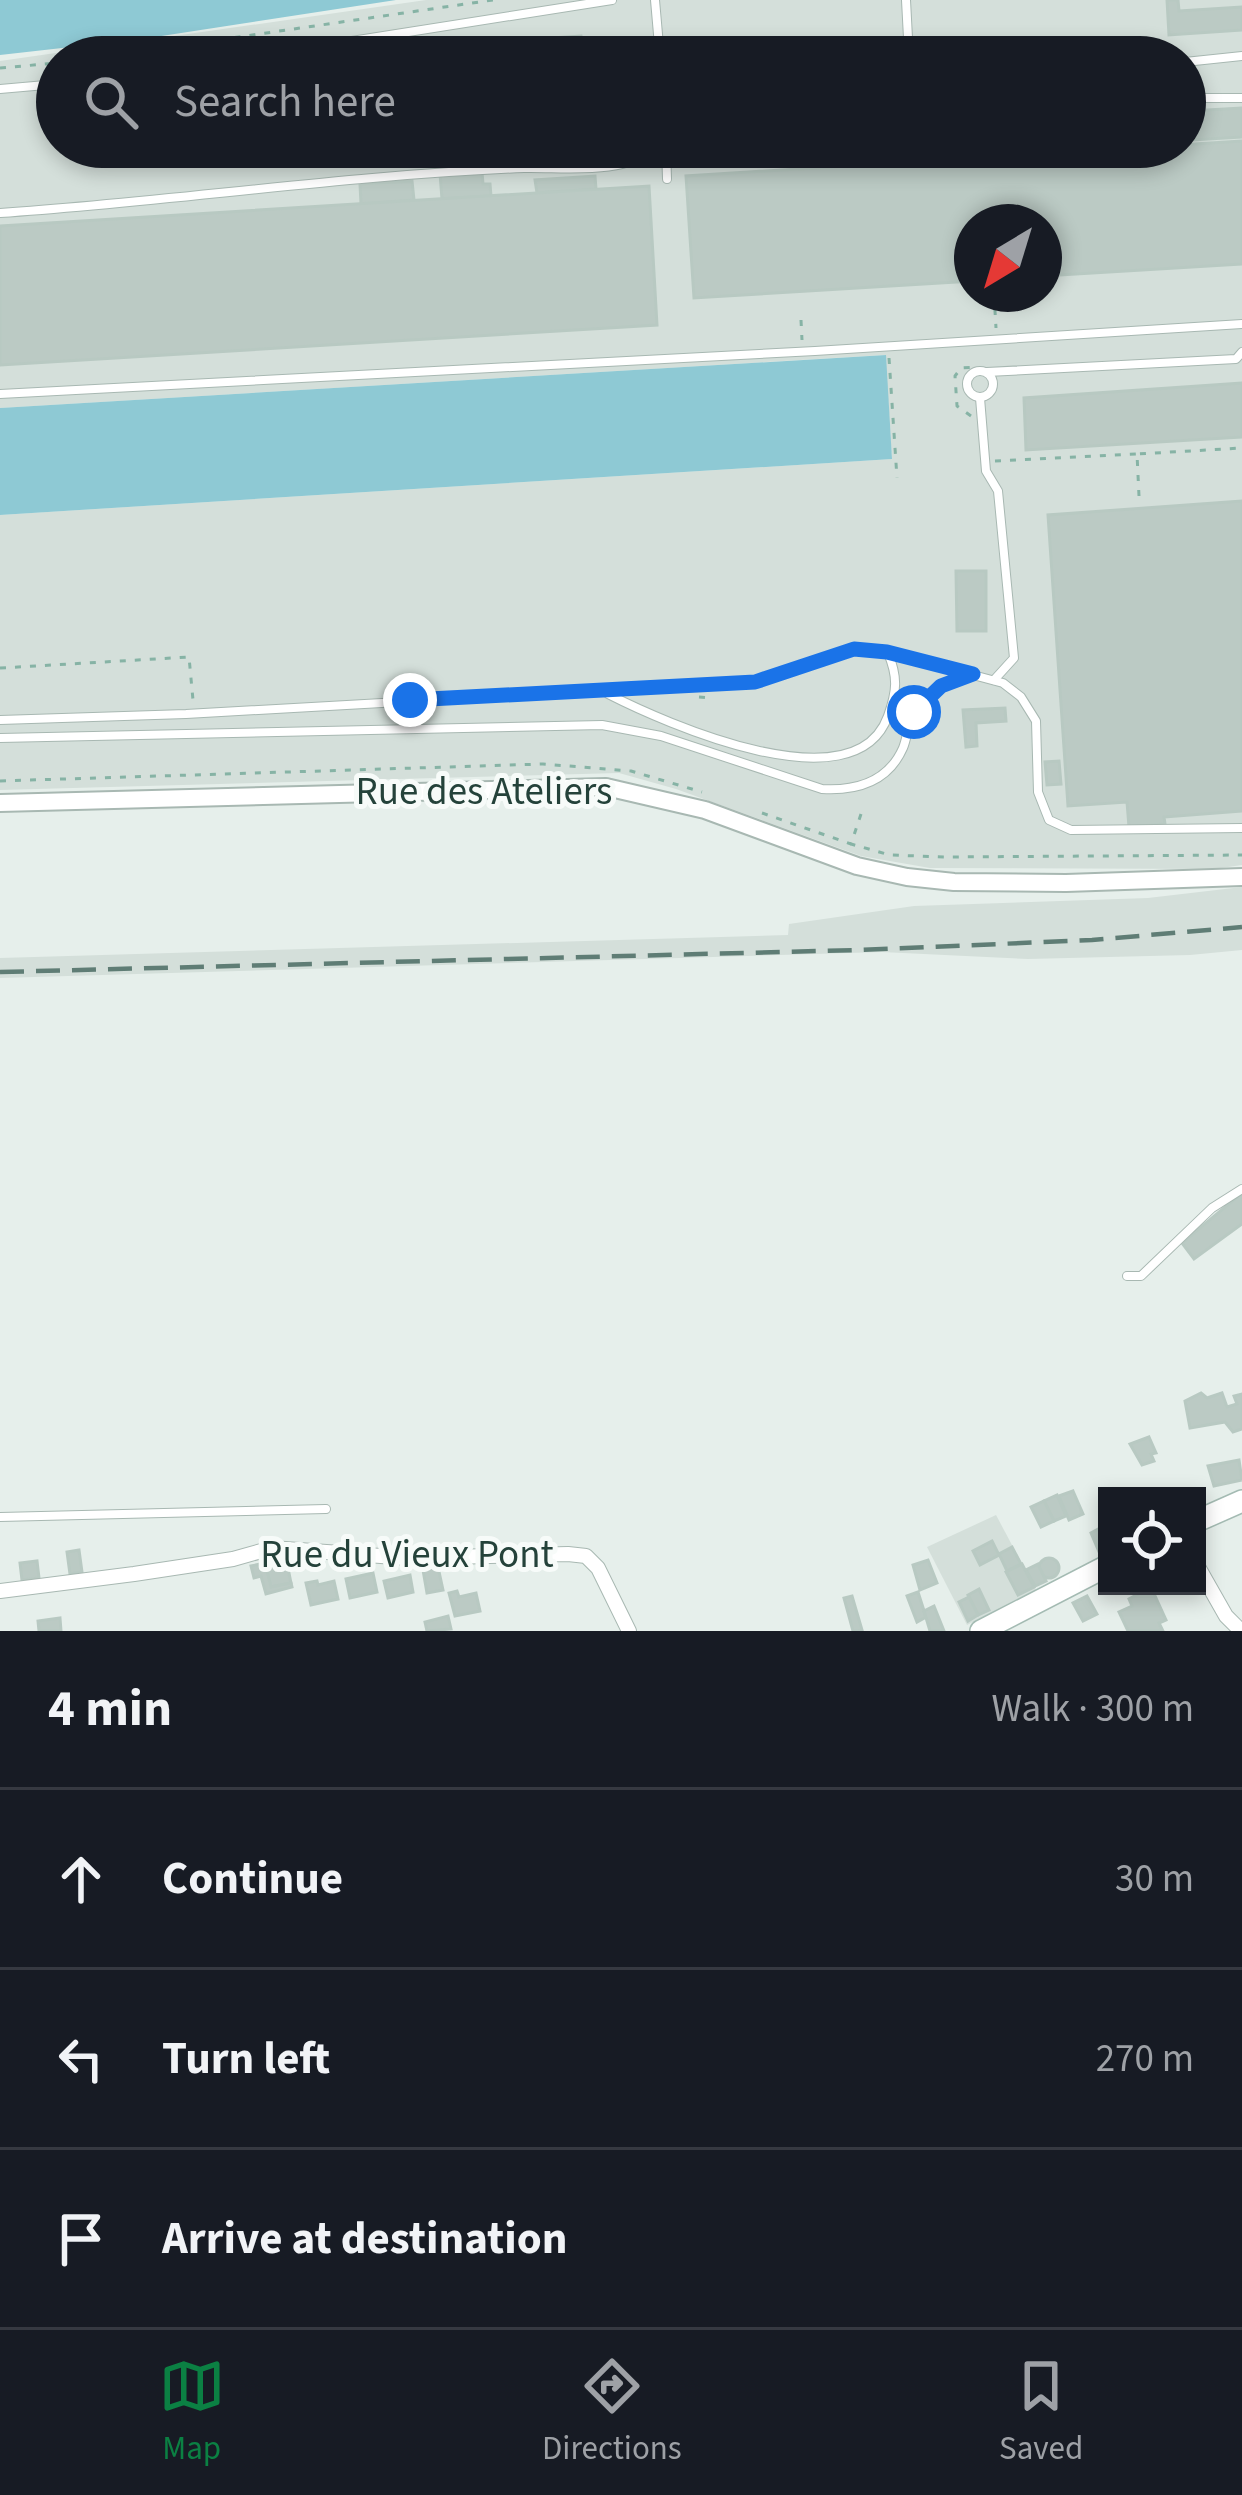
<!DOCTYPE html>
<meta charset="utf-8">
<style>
:root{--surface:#171b24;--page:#20242c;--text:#f1f3f6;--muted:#9ea1a6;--line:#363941;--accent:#0b8043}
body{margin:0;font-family:"Source Sans 3",sans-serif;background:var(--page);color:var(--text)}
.controls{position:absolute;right:36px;bottom:36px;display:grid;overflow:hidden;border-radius:0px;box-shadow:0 6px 18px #0003}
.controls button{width:108px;height:108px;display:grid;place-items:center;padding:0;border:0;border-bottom:3px solid var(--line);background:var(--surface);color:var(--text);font:60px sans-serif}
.compass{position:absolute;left:954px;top:204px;width:108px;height:108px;border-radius:50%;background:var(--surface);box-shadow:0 6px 18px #0003;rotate:218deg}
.stop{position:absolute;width:36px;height:36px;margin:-27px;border:9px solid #1a73e8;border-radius:50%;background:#fff}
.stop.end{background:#1a73e8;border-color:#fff;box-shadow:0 3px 12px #0008}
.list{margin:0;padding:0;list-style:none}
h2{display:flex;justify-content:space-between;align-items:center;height:156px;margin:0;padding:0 48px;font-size:51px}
h2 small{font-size:39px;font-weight:400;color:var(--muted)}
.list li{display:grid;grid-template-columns:78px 1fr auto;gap:36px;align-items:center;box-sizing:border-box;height:180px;padding:0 48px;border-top:3px solid var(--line)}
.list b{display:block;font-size:45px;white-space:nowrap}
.list em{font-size:39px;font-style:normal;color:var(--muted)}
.icon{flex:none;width:66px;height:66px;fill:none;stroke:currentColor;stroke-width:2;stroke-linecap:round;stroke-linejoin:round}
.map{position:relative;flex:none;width:1242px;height:1631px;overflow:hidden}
.search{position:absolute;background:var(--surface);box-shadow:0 6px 18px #0003;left:36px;right:36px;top:36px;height:132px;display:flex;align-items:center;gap:30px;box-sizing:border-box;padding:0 42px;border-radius:66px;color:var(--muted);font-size:45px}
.sheet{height:696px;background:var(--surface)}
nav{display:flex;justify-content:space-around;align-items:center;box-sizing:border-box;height:168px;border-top:3px solid var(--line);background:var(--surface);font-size:33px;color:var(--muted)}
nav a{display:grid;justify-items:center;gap:6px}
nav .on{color:var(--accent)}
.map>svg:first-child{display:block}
.built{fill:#d4dfda;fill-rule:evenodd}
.water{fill:#8ec9d4}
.building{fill:#bbcac4;stroke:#b8c9c2;stroke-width:3}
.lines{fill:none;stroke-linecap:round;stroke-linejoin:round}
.service-casing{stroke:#a8b8b2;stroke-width:10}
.minor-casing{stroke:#a8b8b2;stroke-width:16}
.tertiary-casing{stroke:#a8b8b2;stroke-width:20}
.secondary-casing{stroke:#a4bbb3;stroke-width:24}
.path{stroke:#86b3a5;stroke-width:3;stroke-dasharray:6 9;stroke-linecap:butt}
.service{stroke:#fff;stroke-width:8}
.minor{stroke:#fff;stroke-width:14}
.tertiary{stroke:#fff;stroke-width:16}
.secondary{stroke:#fff;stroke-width:21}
.rail{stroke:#5f7d75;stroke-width:4.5;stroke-dasharray:24 12;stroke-linecap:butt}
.route{stroke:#1a73e8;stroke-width:15}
.labels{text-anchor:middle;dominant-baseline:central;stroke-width:10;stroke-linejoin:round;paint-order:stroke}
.street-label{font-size:39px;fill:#24423a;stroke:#f7fbf9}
</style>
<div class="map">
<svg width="1242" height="1631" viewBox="0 0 1242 1631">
<rect width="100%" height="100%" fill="#e6efeb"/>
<!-- built -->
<g class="built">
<path d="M426 0H1242V865L1214 869 930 868 861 856 676 789 619 773 0 790V515L892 459 885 355 0 408V61ZM57 57H1185V147H57ZM972 222H1044V294H972Z"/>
<path d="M1242 887V950L1190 955 1028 959 882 952 0 978V958L788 935 789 924 914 906 1148 898Z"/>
<path d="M996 1515 1036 1590 967 1625 927 1547Z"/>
</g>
<!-- water -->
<g class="water">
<path d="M0 0H396L142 39 0 55Z"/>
<path d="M886 355 892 459 0 515V408Z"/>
</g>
<!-- building -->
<g class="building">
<path d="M1167 0H1178L1179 11 1242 7V30L1169 35Z"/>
<path d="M581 36 583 57H476L475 43Z"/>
<path d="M1242 108V137L1193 140 1191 111Z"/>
<path d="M1242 141V264L1044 276V222H972V281L694 298 686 176Z"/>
<path d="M798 147H1149L800 169Z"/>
<path d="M482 172 483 184H490L491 196 442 199 440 174Z"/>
<path d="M595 176 596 189 537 193 535 180Z"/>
<path d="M412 181 414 200 361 204 360 184Z"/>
<path d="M649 186 657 325 0 365V226Z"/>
<path d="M1242 383V437L1026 450 1024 398Z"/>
<path d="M1242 501V811L1164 817 1165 824 1129 827 1127 802 1068 806 1048 515Z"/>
<path d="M956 571H986V631H957Z"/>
<path d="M1005 708 1006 721 976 723 977 746 966 747 963 710Z"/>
<path d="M1059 761 1061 784 1047 785 1045 762Z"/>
<path d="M1242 1193V1224L1194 1259 1182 1243Z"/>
<path d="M1201 1393 1207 1398 1222 1393 1227 1407 1237 1404 1234 1396 1242 1394V1429L1233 1432 1225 1422 1190 1428 1185 1401Z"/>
<path d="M1149 1437 1156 1453 1151 1454 1154 1461 1142 1465 1130 1444Z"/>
<path d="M1239 1460 1242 1480 1214 1486 1208 1466Z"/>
<path d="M1073 1491 1083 1514 1069 1520 1059 1496Z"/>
<path d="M1057 1495 1066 1516 1054 1521 1044 1501Z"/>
<path d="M1044 1501 1054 1521 1041 1527 1031 1507Z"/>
<path d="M1102 1527 1107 1550 1100 1554 1091 1533Z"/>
<path d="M992 1541 999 1555 980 1565 973 1551Z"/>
<path d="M1012 1547 1021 1564 1007 1571 999 1554Z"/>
<path d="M79 1550 82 1572 70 1574 67 1552Z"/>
<circle cx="1049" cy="1568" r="10"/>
<path d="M286 1558 291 1583 271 1587 265 1563Z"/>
<path d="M928 1560 937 1583 920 1590 913 1565Z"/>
<path d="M37 1561 39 1578 22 1580 20 1563Z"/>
<path d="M265 1563 271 1587 291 1583 292 1587 266 1594 261 1576 254 1578 251 1566Z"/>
<path d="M1022 1564 1034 1587 1018 1595 1006 1572Z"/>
<path d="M1038 1564 1046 1581 1035 1586 1026 1570Z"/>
<path d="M438 1567 443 1590 427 1593 423 1570Z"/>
<path d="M373 1573 377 1592 350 1598 346 1579Z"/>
<path d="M410 1575 413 1592 388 1598 384 1581Z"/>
<path d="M317 1581 318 1585 334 1581 338 1599 311 1605 306 1583Z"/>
<path d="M1151 1587 1166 1620 1159 1623 1163 1631H1128L1119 1612 1132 1606 1129 1599Z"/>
<path d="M979 1589 989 1610 978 1615 968 1595Z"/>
<path d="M457 1591 459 1597 476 1593 480 1611 455 1616 449 1593Z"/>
<path d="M918 1592 926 1617 917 1622 907 1596Z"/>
<path d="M852 1596 862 1630 859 1631H853L844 1598Z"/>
<path d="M1087 1596 1097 1614 1083 1621 1073 1603Z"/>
<path d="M969 1597 978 1615 968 1621 959 1602Z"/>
<path d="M934 1606 944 1631H930L924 1611Z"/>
<path d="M448 1616 451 1629 427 1631 425 1622Z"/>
<path d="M60 1618 61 1631H39L38 1621Z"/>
</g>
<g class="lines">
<!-- service casing -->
<g class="service-casing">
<g id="service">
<path d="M655 0 660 57"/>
<path d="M906 0 909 57"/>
<path d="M250 57 612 0"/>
<path d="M1185 62 1242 56"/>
<path d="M0 89 57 84"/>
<path d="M1185 98H1242"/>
<path d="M666 147 667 179"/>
<path d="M0 213C175 201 348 175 524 168 566 167 624 176 657 147"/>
<circle cx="980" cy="384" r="13"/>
<path d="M987 372 1236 359 1242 352"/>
<path d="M0 394 815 351 1242 324"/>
<path d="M980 398 986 471 998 491 1014 658 994 680"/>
<path d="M608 694C665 723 855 808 888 716 897 691 898 677 888 653"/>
<path d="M0 720 186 714 755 682 854 649 887 652 1003 683 1021 697 1036 721 1038 792 1049 820 1071 830 1242 828"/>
<path d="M0 738 602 725 661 736 822 789C857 791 888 782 903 748 908 736 908 721 915 710 926 689 951 683 972 675"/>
<path d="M1127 1276H1141L1212 1208 1242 1189"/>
<path d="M0 1517 326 1509"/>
</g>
</g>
<!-- minor casing -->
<g class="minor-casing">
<g id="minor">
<path d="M1197 1565 1226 1616 1241 1631"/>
<path d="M0 1591 134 1574 233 1559 272 1548 408 1558 568 1554 586 1556 598 1568 629 1631"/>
</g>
</g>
<!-- tertiary casing -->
<g class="tertiary-casing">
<path id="tertiary" d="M0 803 606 787 705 810 857 866 907 877 954 882 1066 883 1242 877"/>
</g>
<!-- secondary casing -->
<g class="secondary-casing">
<g id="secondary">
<path d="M1197 1521 1242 1501"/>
<path d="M981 1631 1107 1566"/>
</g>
</g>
<!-- path -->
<g class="path">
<path d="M101 57 493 0"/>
<path d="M0 68 57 63"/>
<path d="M994 294 996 328"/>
<path d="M801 320 802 340"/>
<path d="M889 358 897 478"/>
<path d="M971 416 957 406 955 376 961 368 978 367"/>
<path d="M995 461 1137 454"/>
<path d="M1139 496 1137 454 1242 448"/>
<path d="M0 668 189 657 193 700"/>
<path d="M699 697 712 698"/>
<path d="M0 781 543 764 631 771 702 792"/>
<path d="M762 813 851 844"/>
<path d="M861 814 851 844 890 855 946 857 1242 855"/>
</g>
<!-- service -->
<use href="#service" class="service"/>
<!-- minor -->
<use href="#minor" class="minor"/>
<!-- tertiary -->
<use href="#tertiary" class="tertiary"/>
<!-- secondary -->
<use href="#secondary" class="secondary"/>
<!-- rail -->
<path class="rail" d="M0 972 859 950 1092 940 1242 927"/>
</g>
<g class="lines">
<!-- route -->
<path class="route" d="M410 700 755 682 854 649 887 652 973 674 941 686 914 712"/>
</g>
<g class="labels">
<!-- street labels -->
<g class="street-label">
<text x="484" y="792">Rue des Ateliers</text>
<text x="407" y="1555">Rue du Vieux Pont</text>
</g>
</g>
</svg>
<div class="controls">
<button><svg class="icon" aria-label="locate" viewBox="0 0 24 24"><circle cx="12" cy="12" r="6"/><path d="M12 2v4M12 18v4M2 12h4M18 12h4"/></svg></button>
</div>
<svg class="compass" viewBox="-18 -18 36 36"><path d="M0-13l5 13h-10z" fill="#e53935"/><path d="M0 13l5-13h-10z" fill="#9ea1a6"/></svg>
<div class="stop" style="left:914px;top:712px"></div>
<div class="stop end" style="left:410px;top:700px"></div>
<div class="search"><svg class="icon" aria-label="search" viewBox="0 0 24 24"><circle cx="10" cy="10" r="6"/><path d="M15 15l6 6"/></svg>Search here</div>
</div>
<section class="sheet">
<h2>4 min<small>Walk · 300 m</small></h2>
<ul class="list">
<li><svg class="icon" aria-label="ahead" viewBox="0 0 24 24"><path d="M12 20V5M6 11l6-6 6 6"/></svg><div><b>Continue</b></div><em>30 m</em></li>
<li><svg class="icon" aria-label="left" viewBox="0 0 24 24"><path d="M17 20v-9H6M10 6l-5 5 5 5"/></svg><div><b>Turn left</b></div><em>270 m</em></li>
<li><svg class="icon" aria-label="arrive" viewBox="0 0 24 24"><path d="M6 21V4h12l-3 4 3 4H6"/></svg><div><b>Arrive at destination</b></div></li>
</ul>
</section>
<nav>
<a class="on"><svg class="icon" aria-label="map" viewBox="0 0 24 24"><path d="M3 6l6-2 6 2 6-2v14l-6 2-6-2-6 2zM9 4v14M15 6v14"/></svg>Map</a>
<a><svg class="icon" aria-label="directions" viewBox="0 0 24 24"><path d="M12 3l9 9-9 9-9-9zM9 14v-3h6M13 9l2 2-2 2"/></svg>Directions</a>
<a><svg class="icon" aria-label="saved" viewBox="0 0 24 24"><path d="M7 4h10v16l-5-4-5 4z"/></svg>Saved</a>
</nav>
